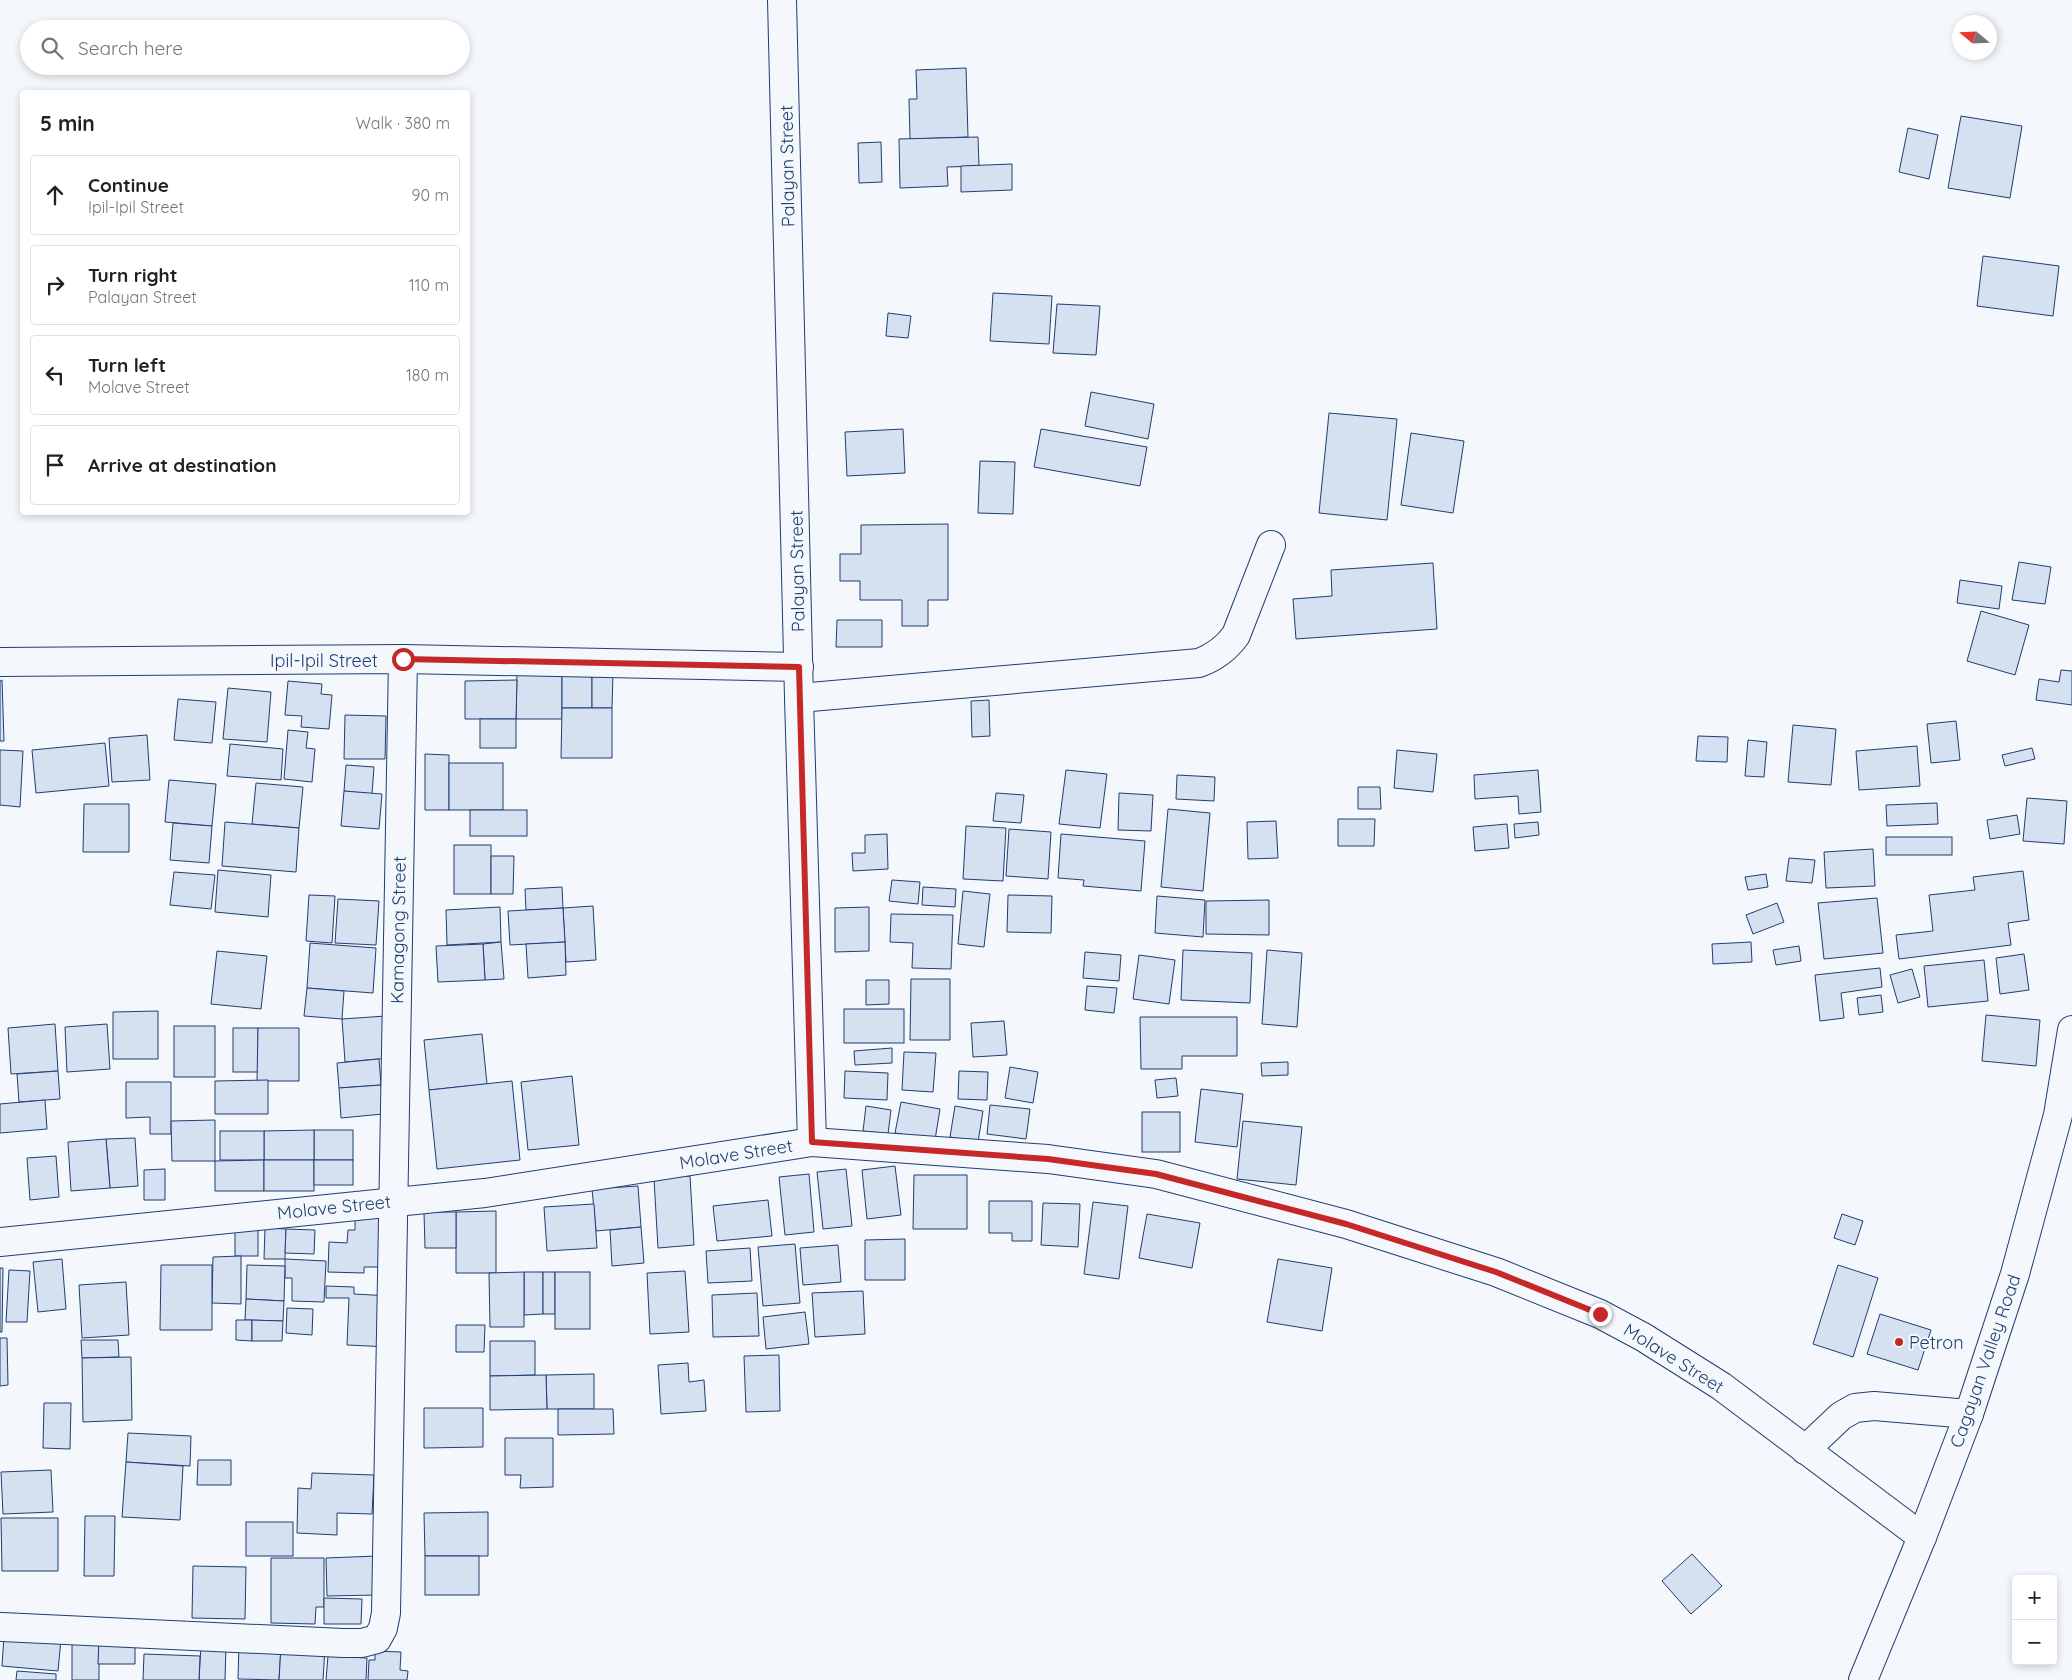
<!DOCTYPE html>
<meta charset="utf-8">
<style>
:root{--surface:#fff;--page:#f6f6f6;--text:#202124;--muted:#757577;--line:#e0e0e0}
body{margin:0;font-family:Quicksand,sans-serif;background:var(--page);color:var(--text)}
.controls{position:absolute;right:15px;bottom:15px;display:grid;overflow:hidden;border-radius:5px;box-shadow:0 2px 8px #0003}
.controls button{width:45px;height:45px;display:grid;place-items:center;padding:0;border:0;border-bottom:1px solid var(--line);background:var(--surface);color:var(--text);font:25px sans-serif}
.compass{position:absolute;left:1952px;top:15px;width:45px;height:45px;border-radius:50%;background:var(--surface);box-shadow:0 2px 8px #0003;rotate:289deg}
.stop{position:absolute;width:15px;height:15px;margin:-11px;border:4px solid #c62828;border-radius:50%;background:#fff}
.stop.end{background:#c62828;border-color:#fff;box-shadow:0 1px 5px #0008}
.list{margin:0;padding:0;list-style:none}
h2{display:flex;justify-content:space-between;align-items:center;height:65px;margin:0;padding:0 20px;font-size:21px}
h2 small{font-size:16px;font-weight:400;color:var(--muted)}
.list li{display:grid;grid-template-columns:32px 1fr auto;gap:15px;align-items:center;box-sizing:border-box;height:80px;margin:0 10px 10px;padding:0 10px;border:1px solid var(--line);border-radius:5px}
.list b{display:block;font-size:19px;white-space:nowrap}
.list p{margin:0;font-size:16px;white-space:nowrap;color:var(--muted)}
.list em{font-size:16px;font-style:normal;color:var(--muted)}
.icon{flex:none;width:28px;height:28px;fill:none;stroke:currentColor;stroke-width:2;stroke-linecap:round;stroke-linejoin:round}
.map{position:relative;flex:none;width:2072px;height:1680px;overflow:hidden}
.search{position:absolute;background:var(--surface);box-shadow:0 2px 8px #0003;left:20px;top:20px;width:450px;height:55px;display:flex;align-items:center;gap:12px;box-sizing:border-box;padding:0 18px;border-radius:28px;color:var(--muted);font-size:19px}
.panel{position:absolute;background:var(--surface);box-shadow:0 2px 8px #0003;left:20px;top:90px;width:450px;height:425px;border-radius:5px}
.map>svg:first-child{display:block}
.building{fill:#d5e0f0;stroke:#1d3f73}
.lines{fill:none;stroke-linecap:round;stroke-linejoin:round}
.minor-casing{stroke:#1d3f73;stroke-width:30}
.major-casing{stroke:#1d3f73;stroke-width:30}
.minor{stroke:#f4f7fb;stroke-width:28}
.major{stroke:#f4f7fb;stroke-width:28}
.route{stroke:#c62828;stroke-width:6}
.poi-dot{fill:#c62828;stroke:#f4f7fb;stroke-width:2}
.labels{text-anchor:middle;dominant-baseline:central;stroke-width:4;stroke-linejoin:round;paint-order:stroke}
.street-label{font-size:18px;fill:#1d3f73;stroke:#f4f7fb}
.poi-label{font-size:18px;fill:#1d3f73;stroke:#f4f7fb;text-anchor:start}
</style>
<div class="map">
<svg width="2072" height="1680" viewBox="0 0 2072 1680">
<rect width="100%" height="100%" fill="#f4f7fb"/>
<!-- building -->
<g class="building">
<path d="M966 68 968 137 910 139 909 99H917L916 70Z"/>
<path d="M1961 116 2022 126 2010 198 1948 188Z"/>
<path d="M1908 128 1938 135 1929 179 1899 172Z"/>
<path d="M978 137 979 166 947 167 948 186 900 188 899 139Z"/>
<path d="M881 142 882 182 859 183 858 143Z"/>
<path d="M1012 164V190L961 192V166Z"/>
<path d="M1983 256 2059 266 2053 316 1977 306Z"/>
<path d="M993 293 1052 296 1049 344 990 341Z"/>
<path d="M1057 304 1100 306 1096 355 1053 353Z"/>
<path d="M888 313 911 316 908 338 886 336Z"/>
<path d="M1091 392 1154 404 1148 439 1085 426Z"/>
<path d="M1329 413 1397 419 1387 520 1319 513Z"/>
<path d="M903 429 905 473 847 476 845 432Z"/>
<path d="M1041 429 1147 447 1140 486 1034 467Z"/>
<path d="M1411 433 1464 441 1453 513 1401 505Z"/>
<path d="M980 461 1015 462 1013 514 978 513Z"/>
<path d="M948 524V600H928V626H902V600H860V581H840V554H861V525Z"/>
<path d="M2019 562 2051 567 2045 604 2012 600Z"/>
<path d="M1433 563 1437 629 1296 639 1293 599 1332 596 1331 570Z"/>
<path d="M1960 580 2002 586 1999 609 1957 603Z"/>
<path d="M1981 611 2029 625 2015 675 1967 661Z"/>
<path d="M837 620H882V647H836Z"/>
<path d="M2061 670 2072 671V705L2036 700 2039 679 2059 682Z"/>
<path d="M517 673H562V719H516Z"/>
<rect x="562" y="673" width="30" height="35"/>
<path d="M592 673H613L612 708H592Z"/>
<path d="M2 680 4 741H0V681Z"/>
<path d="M517 680 516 719H465V681Z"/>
<path d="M288 681 322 684 321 694 332 695 329 729 301 727 302 716 285 715Z"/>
<path d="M228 688 271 692 267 742 223 739Z"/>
<path d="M178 699 216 702 212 743 174 740Z"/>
<path d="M989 700 990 736 972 737 971 701Z"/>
<path d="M562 708H612V758H561Z"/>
<path d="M345 715 386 716 385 759H344Z"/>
<rect x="480" y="719" width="36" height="29"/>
<path d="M1956 721 1960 760 1931 763 1927 724Z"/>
<path d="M1793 725 1836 729 1831 785 1788 782Z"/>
<path d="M288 730 308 732 306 748 315 749 312 782 284 779Z"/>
<path d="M147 735 150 780 112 782 109 738Z"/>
<path d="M1698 736 1728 737 1727 762 1696 761Z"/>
<path d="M1748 740 1767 742 1764 777 1745 776Z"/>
<path d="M105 743 109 786 36 793 32 750Z"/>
<path d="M230 744 283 749 281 780 227 776Z"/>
<path d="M1917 746 1920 786 1859 790 1856 751Z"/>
<path d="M2032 748 2035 759 2005 766 2002 755Z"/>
<path d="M0 750 23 751 20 807 0 805Z"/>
<path d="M1397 750 1437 754 1433 792 1394 788Z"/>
<path d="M425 754 449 755V810H425Z"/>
<rect x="449" y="763" width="54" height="47"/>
<path d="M346 765 374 767 372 794 344 791Z"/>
<path d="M1066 770 1107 774 1100 828 1059 824Z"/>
<path d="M1538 770 1541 812 1519 814 1518 796 1475 799 1474 775Z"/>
<path d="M1177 775 1215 777 1214 801 1176 799Z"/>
<path d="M169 780 216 784 212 826 165 822Z"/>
<path d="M256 783 303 787 299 828 252 824Z"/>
<path d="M1358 787H1380L1381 809H1358Z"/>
<path d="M344 791 382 794 379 829 341 826Z"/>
<path d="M996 793 1024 795 1021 823 993 821Z"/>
<path d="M1119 793 1153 795 1151 831 1118 830Z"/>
<path d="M2027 798 2067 801 2064 844 2023 841Z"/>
<path d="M1937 803 1938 824 1887 826 1886 805Z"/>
<path d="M84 804H129V852H83Z"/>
<path d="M1168 809 1210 813 1203 891 1161 887Z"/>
<rect x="470" y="810" width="57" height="26"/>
<path d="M2017 815 2020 834 1990 839 1987 820Z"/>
<path d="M1338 819H1375L1374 846H1338Z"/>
<path d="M1276 821 1278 858 1248 859 1247 822Z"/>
<path d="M225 822 299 828 296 872 222 866Z"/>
<path d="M1538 822 1539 835 1515 838 1514 824Z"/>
<path d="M173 823 212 826 209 863 170 860Z"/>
<path d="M1507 824 1509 848 1475 851 1473 827Z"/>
<path d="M966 826 1006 828 1003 881 963 879Z"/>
<path d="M1009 829 1051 832 1048 879 1006 876Z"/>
<path d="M887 834 888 869 853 871 852 853H865V835Z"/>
<path d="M1061 834 1145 841 1141 891 1083 886 1084 880 1058 878Z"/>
<rect x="1886" y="837" width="66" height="18"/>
<rect x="454" y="845" width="37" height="49"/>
<path d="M1873 849 1875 886 1826 888 1824 852Z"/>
<path d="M491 856H514L513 894H491Z"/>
<path d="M1789 858 1815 860 1812 883 1786 881Z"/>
<path d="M218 870 271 875 268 917 215 912Z"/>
<path d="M2023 871 2029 920 2008 923 2011 945 1899 959 1896 935 1933 931 1929 895 1975 890 1973 877Z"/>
<path d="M174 872 215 875 211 909 170 905Z"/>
<path d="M1766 874 1768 887 1748 890 1745 877Z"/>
<path d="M892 880 920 882 918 904 889 901Z"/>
<path d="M562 887 563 908 526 910 525 889Z"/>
<path d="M923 887 956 889 955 907 922 905Z"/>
<path d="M963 891 990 894 984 947 958 944Z"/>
<path d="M309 895 335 896 332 943 306 941Z"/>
<path d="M1008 895 1052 896 1051 933 1007 932Z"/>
<path d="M1157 896 1205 900 1203 937 1155 933Z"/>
<path d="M1877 898 1883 953 1824 959 1818 903Z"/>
<path d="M338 899 379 901 376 945 335 943Z"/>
<path d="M1269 900V935L1206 934V901Z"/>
<path d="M1777 903 1784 922 1753 934 1746 915Z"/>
<path d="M593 906 596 960 566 962 563 908Z"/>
<path d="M500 907 501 942 447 945 446 910Z"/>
<path d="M869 907V951L835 952V908Z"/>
<path d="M563 908 565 942 510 945 508 911Z"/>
<path d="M891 914 953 915 951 969 912 968 913 943 890 942Z"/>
<path d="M501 942 504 979 485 980 483 944Z"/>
<path d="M565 942 566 975 528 978 526 944Z"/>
<path d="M1751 942 1752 962 1713 964 1712 944Z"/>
<path d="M310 943 376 948 373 993 307 988Z"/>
<path d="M483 944 485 980 438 982 436 946Z"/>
<path d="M1799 946 1801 961 1776 965 1773 950Z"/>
<path d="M1183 950 1252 953 1250 1003 1181 1000Z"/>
<path d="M1267 950 1302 953 1297 1027 1262 1024Z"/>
<path d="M217 951 267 956 261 1009 211 1004Z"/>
<path d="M1085 952 1121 955 1119 981 1083 978Z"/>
<path d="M2024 954 2029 990 2000 994 1996 958Z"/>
<path d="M1139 955 1175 960 1169 1004 1133 999Z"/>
<path d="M1984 960 1988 1001 1928 1007 1924 966Z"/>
<path d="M1880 968 1882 987 1841 993 1844 1018 1820 1021 1815 975Z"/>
<path d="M1912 969 1920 997 1898 1003 1890 975Z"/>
<path d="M911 979H950V1040H910Z"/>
<path d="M866 980H889V1004L866 1005Z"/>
<path d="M1087 986 1117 988 1114 1013 1085 1010Z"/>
<path d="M307 988 344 991 342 1019 304 1016Z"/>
<path d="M1881 995 1883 1012 1859 1015 1857 998Z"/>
<rect x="844" y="1009" width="60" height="34"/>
<path d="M158 1011V1059H113V1012Z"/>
<path d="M1986 1015 2040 1020 2036 1066 1982 1061Z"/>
<path d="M386 1016 389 1058 345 1062 342 1019Z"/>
<path d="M1140 1017H1237V1056H1182V1069H1141Z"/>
<path d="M1004 1021 1007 1055 973 1057 971 1023Z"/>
<path d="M55 1024 58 1071 11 1074 8 1028Z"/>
<path d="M107 1024 110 1069 67 1072 65 1027Z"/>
<rect x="174" y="1026" width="41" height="51"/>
<rect x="233" y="1028" width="25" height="44"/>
<path d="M258 1028H299V1081H257Z"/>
<path d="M482 1034 487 1084 429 1090 424 1040Z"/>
<path d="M892 1048V1063L855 1065 854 1051Z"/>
<path d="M904 1052 936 1053 933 1092 902 1090Z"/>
<path d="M379 1059 381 1085 339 1088 337 1063Z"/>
<path d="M1288 1062V1075L1262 1076 1261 1063Z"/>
<path d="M1010 1067 1038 1072 1033 1103 1005 1098Z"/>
<path d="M58 1071 60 1099 19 1102 17 1074Z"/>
<path d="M845 1071 888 1073 887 1100 844 1098Z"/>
<path d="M959 1071 988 1072 987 1100 958 1099Z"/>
<path d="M572 1076 579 1145 528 1150 521 1082Z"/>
<path d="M1176 1078 1178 1096 1157 1098 1155 1080Z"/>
<path d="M268 1080V1114H215V1081Z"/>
<path d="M512 1081 520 1160 437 1169 429 1090Z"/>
<path d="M126 1082H171V1134H150V1117L126 1118Z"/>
<path d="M381 1085 383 1114 341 1118 339 1088Z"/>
<path d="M1201 1089 1243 1094 1237 1147 1195 1142Z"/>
<path d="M45 1100 47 1129 0 1133V1104Z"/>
<path d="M901 1102 940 1109 935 1140 895 1133Z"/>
<path d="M990 1105 1030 1109 1026 1139 987 1134Z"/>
<path d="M866 1106 891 1110 888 1134 863 1131Z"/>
<path d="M955 1106 983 1111 978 1142 950 1137Z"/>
<rect x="1142" y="1112" width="38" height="40"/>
<path d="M215 1120V1161H172L171 1121Z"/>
<path d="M1243 1121 1302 1127 1296 1185 1237 1179Z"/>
<rect x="314" y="1130" width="39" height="30"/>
<path d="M314 1130V1160H264V1131Z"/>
<rect x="220" y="1131" width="44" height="29"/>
<path d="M135 1138 138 1186 110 1188 106 1139Z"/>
<path d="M106 1139 110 1188 71 1191 68 1142Z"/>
<path d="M56 1156 59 1197 30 1200 27 1158Z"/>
<path d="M264 1160V1191H215V1161Z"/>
<rect x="264" y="1160" width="50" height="31"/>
<rect x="314" y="1160" width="39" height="25"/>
<path d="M895 1166 901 1215 867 1219 862 1170Z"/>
<path d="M165 1169V1200H144V1170Z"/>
<path d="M846 1169 852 1226 823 1229 817 1172Z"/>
<path d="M809 1174 814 1232 785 1235 779 1177Z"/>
<path d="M914 1175H967V1229H913Z"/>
<path d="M690 1176 694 1245 658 1248 654 1179Z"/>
<path d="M638 1186 641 1227 596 1231 592 1189Z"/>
<path d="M768 1200 772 1236 717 1241 713 1206Z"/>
<path d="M989 1201H1032V1241H1012V1233H989Z"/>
<path d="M1093 1202 1128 1206 1119 1279 1084 1274Z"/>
<path d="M1043 1203 1080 1204 1078 1247 1041 1245Z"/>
<path d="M594 1204 597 1248 547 1251 544 1207Z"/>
<path d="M496 1211V1273H456V1212Z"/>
<path d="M424 1212H456V1248H425Z"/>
<path d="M1147 1214 1200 1223 1192 1268 1139 1258Z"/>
<path d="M1842 1214 1863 1221 1855 1245 1834 1238Z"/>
<path d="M355 1217 387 1218 385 1267H364V1273L328 1272 329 1242 347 1243 348 1230H355Z"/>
<rect x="235" y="1224" width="23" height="32"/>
<path d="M641 1227 644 1263 612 1266 610 1230Z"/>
<path d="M265 1228 286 1229 285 1259H264Z"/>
<path d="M286 1229 315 1230 314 1254 285 1253Z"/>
<path d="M905 1239V1280H865V1240Z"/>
<path d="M795 1244 800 1303 763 1306 758 1247Z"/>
<path d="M838 1245 841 1282 803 1285 800 1248Z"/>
<path d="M750 1248 752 1281 708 1283 706 1251Z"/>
<path d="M241 1256V1304L212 1303 213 1257Z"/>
<path d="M62 1259 66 1309 38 1312 33 1262Z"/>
<path d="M285 1259 326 1261 324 1302 292 1301V1278H285Z"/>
<path d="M1278 1259 1332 1268 1322 1331 1267 1322Z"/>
<path d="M161 1265H212V1330H160Z"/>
<path d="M247 1265 285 1266 284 1301 246 1299Z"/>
<path d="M1838 1265 1878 1278 1853 1357 1813 1344Z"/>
<path d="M0 1268H3L2 1332H0Z"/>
<path d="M9 1270 30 1271 27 1322H6Z"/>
<path d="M685 1271 689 1332 650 1334 647 1273Z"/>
<path d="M524 1272H543V1314L524 1315Z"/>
<path d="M524 1272V1327H490L489 1273Z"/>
<rect x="543" y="1272" width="12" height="42"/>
<rect x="555" y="1272" width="35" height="57"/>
<path d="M126 1282 129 1335 82 1338 79 1285Z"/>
<path d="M326 1286 354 1287V1294L391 1296 389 1347 347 1345 349 1298H326Z"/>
<path d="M863 1291 865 1334 815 1337 812 1293Z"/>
<path d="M757 1293 759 1336 713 1337 712 1295Z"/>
<path d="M246 1299 284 1301 283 1321 245 1320Z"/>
<path d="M287 1308 313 1309 312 1335 286 1333Z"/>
<path d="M805 1312 809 1344 766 1349 763 1317Z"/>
<path d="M1880 1314 1931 1330 1918 1370 1867 1354Z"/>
<path d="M236 1320H252V1341L236 1340Z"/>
<path d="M252 1320 283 1321 282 1341H252Z"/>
<path d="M456 1325H485L484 1352H456Z"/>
<path d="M0 1338H7L8 1385 0 1386Z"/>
<path d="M81 1340H118L119 1357 82 1358Z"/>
<path d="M490 1341H535V1375L490 1376Z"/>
<path d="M779 1355 780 1411 746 1412 744 1356Z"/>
<path d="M131 1357 132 1420 83 1422 82 1358Z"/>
<path d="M688 1363 689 1382 704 1380 706 1411 661 1414 658 1365Z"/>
<path d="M594 1374V1409H547L546 1375Z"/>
<path d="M546 1375 547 1409 490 1410V1376Z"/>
<path d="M44 1403H71L70 1449 43 1448Z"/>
<path d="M424 1408H483V1447L424 1448Z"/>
<path d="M558 1409H613L614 1434 558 1435Z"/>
<path d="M128 1433 191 1436 190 1466 126 1462Z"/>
<path d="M505 1438H553V1487L520 1488 521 1475H505Z"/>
<path d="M198 1460H231V1485H197Z"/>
<path d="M126 1462 183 1466 180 1520 122 1517Z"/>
<path d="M51 1470 53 1512 3 1514 1 1472Z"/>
<path d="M312 1473 374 1475 372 1514 337 1513V1535L297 1533 298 1488 311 1489Z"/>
<path d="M488 1512V1556H425L424 1513Z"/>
<path d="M85 1516H115L114 1576H84Z"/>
<path d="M1 1518H58V1571H2Z"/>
<rect x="246" y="1522" width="47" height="34"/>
<path d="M1692 1554 1722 1586 1691 1614 1662 1581Z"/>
<path d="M377 1556 378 1595 327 1596 326 1558Z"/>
<rect x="425" y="1556" width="54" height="39"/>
<path d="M271 1558H324V1607H316L315 1624 271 1623Z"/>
<path d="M193 1566 246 1567 245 1619 192 1618Z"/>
<path d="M324 1598 362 1599 361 1624H324Z"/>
<path d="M4 1635 61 1639 58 1671 2 1666Z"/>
<rect x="72" y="1637" width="27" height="43"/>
<path d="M99 1637H135V1664H98Z"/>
<path d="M239 1644 281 1646 279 1680 238 1679Z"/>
<path d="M201 1645 226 1646 225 1680H199Z"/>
<path d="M281 1646 325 1648 323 1680H279Z"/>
<path d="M375 1651 401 1652 400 1670 408 1671 407 1680H368L369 1660H375Z"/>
<path d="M144 1654 200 1656 199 1680H143Z"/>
<path d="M328 1656 367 1658 366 1680H326Z"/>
<path d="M17 1671 56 1674V1680H16Z"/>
</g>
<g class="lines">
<!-- minor casing -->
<g class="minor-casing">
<g id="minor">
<path d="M782 0 799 698 812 1142"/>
<path d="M0 662 403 659 799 667"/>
<path d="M799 698 1199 663C1215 657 1226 649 1236 635L1271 545"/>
<path d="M0 1242 485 1193 812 1142 1048 1159 1156 1174 1346 1224 1496 1272 1600 1314 1643 1337 1721 1386 1922 1537"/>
<path d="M1805 1450 1841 1416 1855 1408 1874 1406 1969 1414"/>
<path d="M2 1627 343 1643H362L377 1639 383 1628 386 1613 403 659"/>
</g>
</g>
<!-- major casing -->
<g class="major-casing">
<path id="major" d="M1863 1680 1922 1537 1969 1414 2015 1274 2058 1115 2072 1030"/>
</g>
<!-- minor -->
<use href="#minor" class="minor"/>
<!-- major -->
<use href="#major" class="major"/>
</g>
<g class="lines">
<!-- route -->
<path class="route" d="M403 659 799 667 812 1142 1048 1159 1156 1174 1346 1224 1496 1272 1600 1314"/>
</g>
<!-- markers -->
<circle class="poi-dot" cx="1899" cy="1342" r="5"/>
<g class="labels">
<!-- street labels -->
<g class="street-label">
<text transform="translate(787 166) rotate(-91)">Palayan Street</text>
<text transform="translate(797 571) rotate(-91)">Palayan Street</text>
<text x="324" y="660">Ipil-Ipil Street</text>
<text transform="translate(398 930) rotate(-89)">Kamagong Street</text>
<text transform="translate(736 1154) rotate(-9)">Molave Street</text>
<text transform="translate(334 1207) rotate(-6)">Molave Street</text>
<text transform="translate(1674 1358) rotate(32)">Molave Street</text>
<text transform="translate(1985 1361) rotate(-71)">Cagayan Valley Road</text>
</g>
<!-- poi labels -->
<g class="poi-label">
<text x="1909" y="1342">Petron</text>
</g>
</g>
</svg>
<div class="controls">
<button>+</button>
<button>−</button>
</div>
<svg class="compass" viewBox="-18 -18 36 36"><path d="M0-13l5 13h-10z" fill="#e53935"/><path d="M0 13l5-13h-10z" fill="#757577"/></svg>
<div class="stop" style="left:403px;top:659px"></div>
<div class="stop end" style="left:1600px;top:1314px"></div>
<div class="search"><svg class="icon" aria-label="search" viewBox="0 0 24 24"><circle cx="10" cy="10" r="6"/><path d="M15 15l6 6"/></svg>Search here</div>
<section class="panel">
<h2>5 min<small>Walk · 380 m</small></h2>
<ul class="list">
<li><svg class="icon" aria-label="ahead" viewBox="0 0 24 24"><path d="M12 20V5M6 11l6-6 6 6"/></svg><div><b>Continue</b><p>Ipil-Ipil Street</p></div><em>90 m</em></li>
<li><svg class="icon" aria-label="right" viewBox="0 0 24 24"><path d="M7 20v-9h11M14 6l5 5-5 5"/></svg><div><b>Turn right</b><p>Palayan Street</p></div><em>110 m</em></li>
<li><svg class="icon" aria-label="left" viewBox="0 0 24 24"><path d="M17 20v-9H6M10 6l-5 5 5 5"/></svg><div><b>Turn left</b><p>Molave Street</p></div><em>180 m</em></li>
<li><svg class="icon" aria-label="arrive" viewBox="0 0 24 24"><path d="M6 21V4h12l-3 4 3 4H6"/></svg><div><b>Arrive at destination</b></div></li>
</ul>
</section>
</div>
